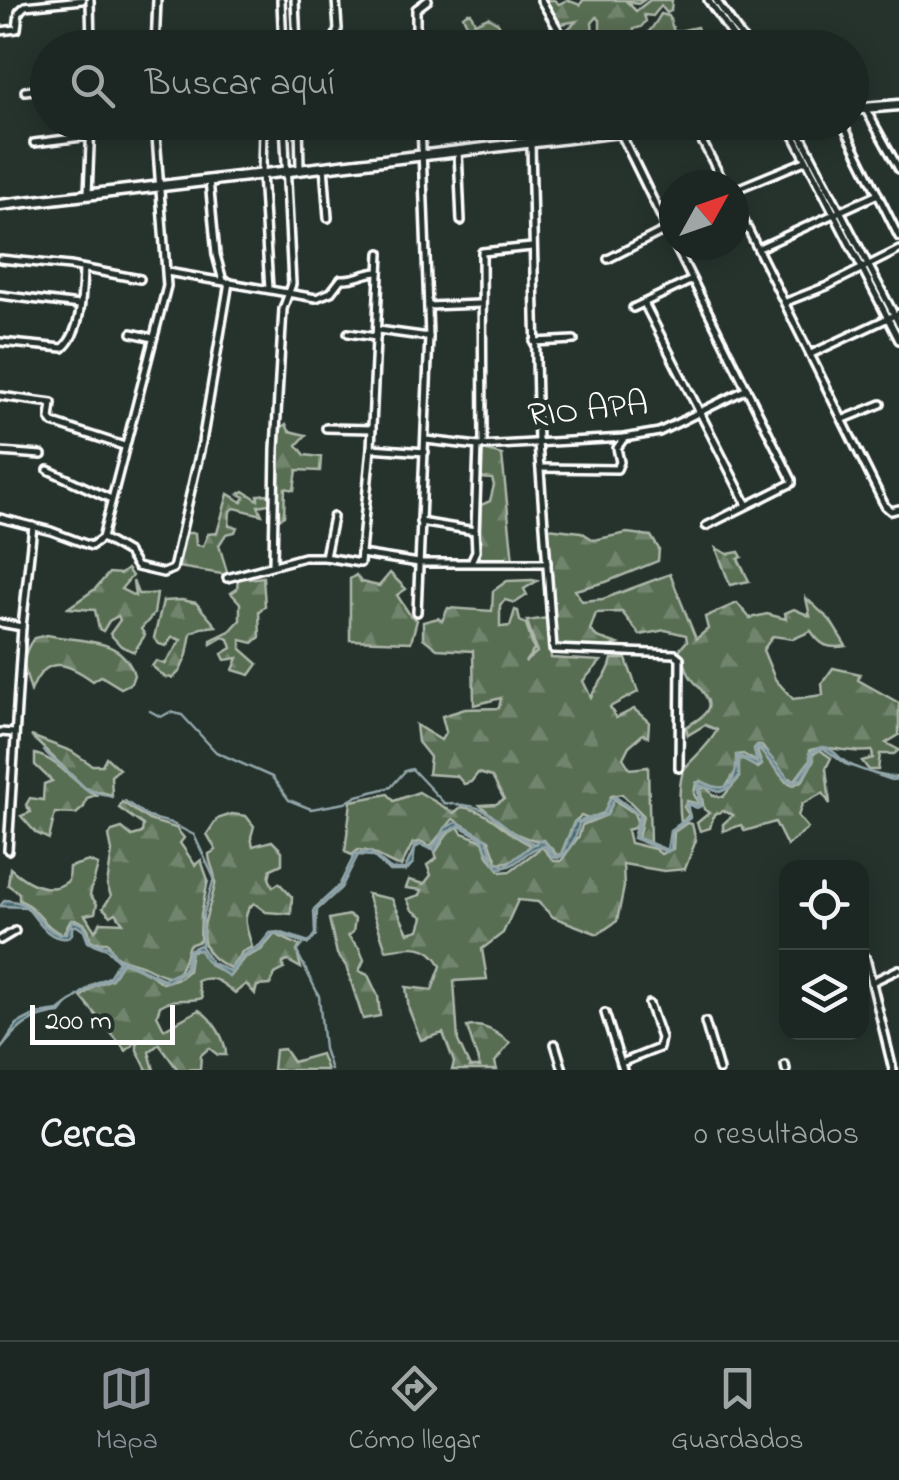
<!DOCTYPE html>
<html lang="es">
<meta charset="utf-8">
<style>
:root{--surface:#1c2622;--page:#252e2a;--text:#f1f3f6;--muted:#a0a5a5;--line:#3a4340;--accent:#8c9099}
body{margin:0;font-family:"Indie Flower",sans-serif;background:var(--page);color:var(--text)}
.controls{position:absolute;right:30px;bottom:30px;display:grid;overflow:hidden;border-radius:20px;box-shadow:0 5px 25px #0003}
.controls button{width:90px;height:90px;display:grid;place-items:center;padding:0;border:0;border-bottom:2px solid var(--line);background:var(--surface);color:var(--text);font:50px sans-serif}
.compass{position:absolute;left:659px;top:170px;width:90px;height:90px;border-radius:50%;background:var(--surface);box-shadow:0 5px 25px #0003;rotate:50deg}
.scale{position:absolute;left:30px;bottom:25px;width:145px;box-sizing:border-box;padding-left:10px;border:5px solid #fff;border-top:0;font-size:28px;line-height:35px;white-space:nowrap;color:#fff;-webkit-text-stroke:8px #26332d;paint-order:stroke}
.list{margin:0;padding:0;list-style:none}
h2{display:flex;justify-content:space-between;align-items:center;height:130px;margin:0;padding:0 40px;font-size:42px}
h2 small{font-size:32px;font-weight:400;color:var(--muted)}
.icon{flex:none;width:55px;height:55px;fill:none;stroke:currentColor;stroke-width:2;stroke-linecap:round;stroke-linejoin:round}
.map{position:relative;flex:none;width:899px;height:1070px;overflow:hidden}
.search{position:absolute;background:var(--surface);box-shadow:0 5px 25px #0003;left:30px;right:30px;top:30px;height:110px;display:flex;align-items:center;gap:25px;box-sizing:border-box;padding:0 35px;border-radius:55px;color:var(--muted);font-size:38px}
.sheet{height:270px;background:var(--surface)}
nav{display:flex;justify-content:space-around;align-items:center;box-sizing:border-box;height:140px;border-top:2px solid var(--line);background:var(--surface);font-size:28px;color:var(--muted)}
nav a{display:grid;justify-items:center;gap:5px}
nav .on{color:var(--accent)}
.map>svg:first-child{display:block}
.forest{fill:url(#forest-firs);stroke:#acb6a9;stroke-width:2.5}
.water{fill:url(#water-rules);stroke:#92a6aa;stroke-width:2.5}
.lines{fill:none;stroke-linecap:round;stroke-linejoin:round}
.stream{stroke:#92a6aa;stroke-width:2.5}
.street-casing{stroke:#fff;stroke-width:12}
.primary-casing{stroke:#fff;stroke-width:15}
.street{stroke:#26332d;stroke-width:5}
.primary{stroke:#26332d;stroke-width:8}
.labels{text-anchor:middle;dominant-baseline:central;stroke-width:10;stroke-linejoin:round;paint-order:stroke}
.street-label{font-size:35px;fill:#fff;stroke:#26332d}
</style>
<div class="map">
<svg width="899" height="1070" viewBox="0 0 899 1070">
<defs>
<pattern id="forest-firs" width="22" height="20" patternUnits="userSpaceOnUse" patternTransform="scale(2.5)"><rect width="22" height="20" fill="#586e53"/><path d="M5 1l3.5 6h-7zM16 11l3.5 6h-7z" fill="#71846d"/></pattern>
<pattern id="water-rules" width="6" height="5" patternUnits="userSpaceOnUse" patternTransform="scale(2.5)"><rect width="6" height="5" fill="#4a6b71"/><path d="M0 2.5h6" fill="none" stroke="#658186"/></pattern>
</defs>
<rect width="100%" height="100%" fill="#26332d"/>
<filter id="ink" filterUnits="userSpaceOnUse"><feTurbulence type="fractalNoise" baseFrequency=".01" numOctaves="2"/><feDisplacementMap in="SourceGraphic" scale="20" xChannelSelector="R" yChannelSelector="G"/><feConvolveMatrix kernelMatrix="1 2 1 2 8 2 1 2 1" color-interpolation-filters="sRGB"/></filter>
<g filter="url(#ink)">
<!-- forest -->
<g class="forest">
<path d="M540 0H554L559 4 567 0 580 5 583 0H644L638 4 627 2 636 11 650 0H672L671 11 667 13 661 6 653 16 644 15 646 21 641 27 634 29 633 37C648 39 654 25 661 14L669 16 674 32 697 27 702 42 717 43V47H612L600 35V20L597 17 592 23 593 32C583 44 577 50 560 45L557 38 577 21 555 25Z"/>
<path d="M467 13H471L475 23 488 17 498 23 511 47H464L468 26 463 16Z"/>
<path d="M286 424 289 431 306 435 297 445 305 455 321 457 320 471 297 470 294 490 285 488 284 516 279 519 277 431Z"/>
<path d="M480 449 502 455 513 561 479 560 481 505 490 501 494 485 492 479 482 478Z"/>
<path d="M244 491 258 500V495L267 494 274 503 258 506 262 515 235 508 230 511 229 526 237 527 235 532 226 534 219 545 228 575 178 567 182 540 187 533H195L196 545 203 546 208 534 217 533 228 494 242 502 245 497 239 494Z"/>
<path d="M548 528 581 532 594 540 627 533 651 536 659 549 658 561 606 582 575 590 582 601 603 599 670 574 696 639 708 629 705 617 737 603 750 618 767 614 786 619 785 613 794 609 810 616 806 598 830 620 846 646C828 649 821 646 811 631L793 639 773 636 763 650 775 679 793 699 823 695 822 683 833 668 860 674 858 680 899 703V735L886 743 899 750 894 754H880L878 770H869L862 761 873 758 872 751C847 754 831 744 810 750V760L795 780 786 777 761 745H757L754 749 757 762 743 754 736 755V771L726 787 717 788 701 781 696 783 694 794 699 804 687 801 684 807 689 815 681 823C679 809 678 778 685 768 695 756 709 746 717 730L705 725 688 735 686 727C717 709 713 703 692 679 685 671 686 659 679 650L687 641 686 635 665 630 640 635 622 612 596 613 590 630 597 637 618 644 602 649 556 647Z"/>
<path d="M716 548 728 554 739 552 742 557 738 559 749 581 730 585Z"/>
<path d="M127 569 132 576 121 589 135 596 133 581 138 594H157L154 614 141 629 145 635 134 652 121 646 110 634 120 620 118 616 109 621 103 631 99 629 95 610 68 608 95 589 109 573 121 574Z"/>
<path d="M390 573 406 589 397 595 410 615 417 620 411 642 350 640V579L356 575 361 582 379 586Z"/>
<path d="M243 575 249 579 263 577 265 606 259 611 260 637 253 643 241 640V649L258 664 250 675 233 670 238 658 225 660 222 654 232 648 229 639 223 637 211 644V640L230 631 240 620V603L231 593 237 589 238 577Z"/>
<path d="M532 580 537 581 524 589 527 595 515 603 505 600 500 605V627L510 626 515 610 518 611 520 621 526 624 534 650 525 662 537 652 527 621 548 618 551 658 601 661 583 681 591 697C597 683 609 676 612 659H626L638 692 610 707 616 718 634 709 649 722 648 737 643 734 629 746 623 758 630 769 648 767 650 843 638 839 643 815 622 794 611 796 604 813 588 819 581 816 574 822 561 854 557 855 544 840C519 842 500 823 480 805L496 804 504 799 492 777 478 773 471 782 464 784 457 776 428 774 430 757 418 742 416 725 441 740 446 732 442 716 465 709 499 708 501 698 474 705 473 651 437 649 423 638V622L438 618 442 621 448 608 492 611 493 591 507 581Z"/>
<path d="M182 600 196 603 216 626 201 628 191 633 187 655 180 671 173 678 165 677 152 666 156 661 165 664 181 640 172 637 166 646 159 644 154 638 163 601Z"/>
<path d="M47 635C80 642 123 636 134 675L131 683 121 688 101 676 93 681C67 662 45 654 31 691 24 669 19 658 34 638Z"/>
<path d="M31 736 71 751 92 765H102L106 757 119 769 111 776 112 795 85 788Z"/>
<path d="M760 750 786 782 794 785 803 780 814 760 812 755 820 750 831 758 826 768 830 804 823 793 802 804 798 816 808 828 787 846 775 822 745 831 741 825 723 831V824L733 815 723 811 714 814 710 828 700 831 697 823 709 813 704 809 700 789 706 787 713 795 723 797 739 778V758L758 768 762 765 757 751Z"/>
<path d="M35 754C60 760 73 784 96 795L87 798 84 807 76 814 55 813 49 839 36 833 21 816 31 812 26 805 30 798 43 800 44 784 52 781 35 765Z"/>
<path d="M419 792 454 813 461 807C491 810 505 834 531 845 522 853 511 866 497 862L489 840 453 819 430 847 422 842 413 843 401 866C382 864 380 850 358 850L352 855 345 852 351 801 388 794 394 801Z"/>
<path d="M614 800 634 813 637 821 634 828 627 830 630 843 655 849 661 854 673 849 674 832 687 823 692 824 696 840 685 869 664 871 623 864 624 887 617 921 598 934 553 917 538 902 518 900 503 933 482 949 487 979 454 981 458 1041 470 1067H480L467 1027C485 1023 497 1033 510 1043L495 1062 497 1070H452L454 1062 443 1033 421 1040 409 1010 406 987 432 990 441 966C429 942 410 946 386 950L367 894 392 899 408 933 419 930 423 917 412 910 407 899 420 895 422 890 406 888 409 880 424 884 431 875 427 865 437 858 435 853 448 833 458 827 462 833 483 841 488 856 501 872 510 871 542 847 554 861H561L579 836 582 825 607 815Z"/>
<path d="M122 802 149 820 176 828 184 838 180 843 195 865 201 860 208 880 201 915 200 941 189 945C178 978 180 984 146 967 139 963 122 961 116 956 112 952 111 946 107 942H94L90 939C90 927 83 919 71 920L63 934C43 928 38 907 19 900V893L8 885 10 868C26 882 49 896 68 881L69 867 89 861 98 865 90 895 97 904 95 913 85 915 95 931 101 922 123 923 116 913 111 916 103 908 111 896 107 885 112 851 109 836 112 831 122 828 132 836 142 833 143 825 119 808Z"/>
<path d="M232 814 246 816 254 826 251 837 253 846 272 841 282 851V864L271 869 269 878 273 887 279 883 292 897 291 914 266 912 254 903C239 916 248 930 252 947L242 952 230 968C186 948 208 920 215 885 217 874 209 865 209 854L216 850 207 834 217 819Z"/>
<path d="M348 915 355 919 353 932 348 936 359 948 364 960 359 971 368 975 378 996 380 1016 363 1019 346 966 337 954 329 919Z"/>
<path d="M275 934 300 946 297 951 301 968 288 961 283 963 284 969 275 974 270 985 257 986 255 994 246 984 235 993C222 983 214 974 197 981L202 998C186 1003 175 996 160 1006L157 1015 164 1029 199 1010C212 1018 226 1039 226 1055H218L209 1048 201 1055 200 1069 178 1070 159 1044 149 1052 154 1070H147L137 1050V1041L126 1051 81 997 94 986 112 979 122 962 146 971 162 983 179 978 188 971 191 951 200 950 210 965 230 976 244 958 261 950Z"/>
<path d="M284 1049 293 1062 321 1054 327 1070H273L275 1050Z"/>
</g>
<!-- water -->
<path class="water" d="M757 746 767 753 790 780 796 781 811 760 809 753C813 751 819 746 824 747 833 748 838 757 844 761 857 770 885 778 899 777V779L892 780 845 764 823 748 811 753 813 761 802 779 793 783 785 779 758 748 756 752 761 765 755 766 738 757 739 776 730 788 720 792 699 785 701 806 697 808 687 804 690 818 672 832 671 849 667 852 633 838 639 815 615 798 606 815 579 823C578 835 569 853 558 858L552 857 545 846C526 847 518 869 498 868L486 849 483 839 459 826 445 833 435 851 421 845 415 848 413 863 406 871H390L373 856 358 855 341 888 317 910 316 935 308 944 274 933 260 949 243 957 229 976 206 961 200 950H191L186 970 167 982 122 961 112 978 95 985 68 1003 60 1013C30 1016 18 1027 0 1050L17 1024 36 1014 59 1011 93 984 109 977 119 961 107 949 88 942 84 931 77 926H72V934L67 938C47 940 38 920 26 907L0 906 5 900C38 902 34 924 60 935L66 933 72 921C89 924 84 931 91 942L109 946 116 957 164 979 184 970 189 950 200 945 211 962 229 971 241 956 260 945 270 933 279 932 309 942 315 934 314 909 339 886 355 854 370 852 390 869H405L416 844 433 848 445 828 457 822 487 839 494 862 505 866 539 840 545 842 555 856 562 854 575 822 603 815 611 798 616 797 641 816 636 837 667 850 670 831 690 816 686 803 699 805 697 784 701 782C731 796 736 782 737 755L757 763 754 750Z"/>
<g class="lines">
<!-- stream -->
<g class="stream">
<path d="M150 711 161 717 170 712 182 715 216 752 272 777 289 800 311 809 345 803 357 796 391 787 405 771 412 769 444 803C456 805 472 804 483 810 504 821 514 838 536 844"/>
<path d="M44 751 86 789 112 797"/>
<path d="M125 801 148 817 171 823 194 835 214 878 203 916 202 945"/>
<path d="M303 945 297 952 319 996 324 1049 331 1070"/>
</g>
<!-- street casing -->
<g class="street-casing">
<g id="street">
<path d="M90 0 91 48"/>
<path d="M281 0 283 48"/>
<path d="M295 0 297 48"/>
<path d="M541 0 569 48"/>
<path d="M708 0 741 48"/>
<path d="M716 0 749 48"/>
<path d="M0 31 17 29 19 12 25 6 82 0"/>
<path d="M155 48 157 0"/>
<path d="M309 48 335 39 338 29 336 0"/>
<path d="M416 48V9L428 0"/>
<path d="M25 91 48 88"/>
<path d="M865 108 899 169"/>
<path d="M299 122 300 169"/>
<path d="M524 122 531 144 538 443 553 649 675 654 680 658 679 768"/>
<path d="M615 122 674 243"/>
<path d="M787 122 899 340"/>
<path d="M794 122 899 324"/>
<path d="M842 122 899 237"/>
<path d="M693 124 725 185"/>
<path d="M263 128 262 173 269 289"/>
<path d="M34 143 90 136"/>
<path d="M458 151 461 221"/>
<path d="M324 166 328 218"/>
<path d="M209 180 216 255 223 281"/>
<path d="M734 190 805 161"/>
<path d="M88 194 91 122"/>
<path d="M734 201 885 506 891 511 899 509"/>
<path d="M675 245 792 480V483L706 526"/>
<path d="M759 248 878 194"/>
<path d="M0 259 70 266 140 279"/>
<path d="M608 259 667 229"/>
<path d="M167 272 316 298 331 292 341 279C356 280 365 272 379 272"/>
<path d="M0 295 79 305"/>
<path d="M786 302 827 286 899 250"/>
<path d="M644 303 747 505"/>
<path d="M428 306 480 304"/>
<path d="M633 308 692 280"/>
<path d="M378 330 429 337"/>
<path d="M132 333 153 338"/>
<path d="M348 333 376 337"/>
<path d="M0 342 63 348C82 331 82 294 83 269"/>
<path d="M534 342 574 340"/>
<path d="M811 354 899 313"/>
<path d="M0 396 52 403 50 419 53 423 124 446"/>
<path d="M844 419 881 404"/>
<path d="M326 428 372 429"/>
<path d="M426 440 478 446 624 438 659 432 747 389"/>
<path d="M483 445 482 252 532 247"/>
<path d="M371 448 425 452"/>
<path d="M0 452 42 455"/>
<path d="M540 468 617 469 620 462 617 448 624 438"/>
<path d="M48 470 111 499"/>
<path d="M0 518 51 531 91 546 102 538 167 286 155 122"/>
<path d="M420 522 475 531 478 446"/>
<path d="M102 538 128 553 137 567 163 573 173 569 202 442 229 282"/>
<path d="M361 554 419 563H547"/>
<path d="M325 557 333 517"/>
<path d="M471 562 476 551 475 531"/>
<path d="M273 565 275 449 283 309 292 284 284 122"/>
<path d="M227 578 304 557H325L360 563 371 448 380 253"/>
<path d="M417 612 429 337 421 122"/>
<path d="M0 623 22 627"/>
<path d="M0 732 14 733"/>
<path d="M8 850 22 627 33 526"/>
<path d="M0 940 15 931"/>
<path d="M866 958 893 1070"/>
<path d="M872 982 899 969"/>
<path d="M605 1013 623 1070"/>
<path d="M705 1022 719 1070"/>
<path d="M555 1044 563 1070"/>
<path d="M621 1063 659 1048 661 1038 649 1004"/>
<path d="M785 1065 786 1070"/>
</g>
</g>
<!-- primary casing -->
<g class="primary-casing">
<g id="primary">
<path d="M852 109 899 105"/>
<path d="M0 205 706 122"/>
</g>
</g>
<!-- street -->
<use href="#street" class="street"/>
<!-- primary -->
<use href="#primary" class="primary"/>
</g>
</g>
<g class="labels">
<!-- street labels -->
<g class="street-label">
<text transform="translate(588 411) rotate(-6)">RIO APA</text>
</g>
</g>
</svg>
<div class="controls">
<button><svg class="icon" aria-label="locate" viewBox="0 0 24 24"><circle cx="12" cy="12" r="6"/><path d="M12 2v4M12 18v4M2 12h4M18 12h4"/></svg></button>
<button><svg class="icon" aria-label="layers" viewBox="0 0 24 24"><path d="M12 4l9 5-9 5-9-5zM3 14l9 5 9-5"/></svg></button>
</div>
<svg class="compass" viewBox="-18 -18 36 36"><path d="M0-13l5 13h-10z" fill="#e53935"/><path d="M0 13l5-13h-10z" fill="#a0a5a5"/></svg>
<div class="scale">200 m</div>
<div class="search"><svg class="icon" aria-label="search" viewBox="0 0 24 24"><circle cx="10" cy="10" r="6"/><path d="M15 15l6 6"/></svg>Buscar aquí</div>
</div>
<section class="sheet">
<h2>Cerca<small>0 resultados</small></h2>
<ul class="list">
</ul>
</section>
<nav>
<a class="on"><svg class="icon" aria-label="map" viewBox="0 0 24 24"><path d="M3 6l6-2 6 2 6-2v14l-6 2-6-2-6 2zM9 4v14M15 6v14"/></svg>Mapa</a>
<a><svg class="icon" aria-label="directions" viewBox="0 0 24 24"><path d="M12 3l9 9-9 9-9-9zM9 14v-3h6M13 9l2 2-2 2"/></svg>Cómo llegar</a>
<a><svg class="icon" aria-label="saved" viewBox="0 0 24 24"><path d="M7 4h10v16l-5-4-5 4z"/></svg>Guardados</a>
</nav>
